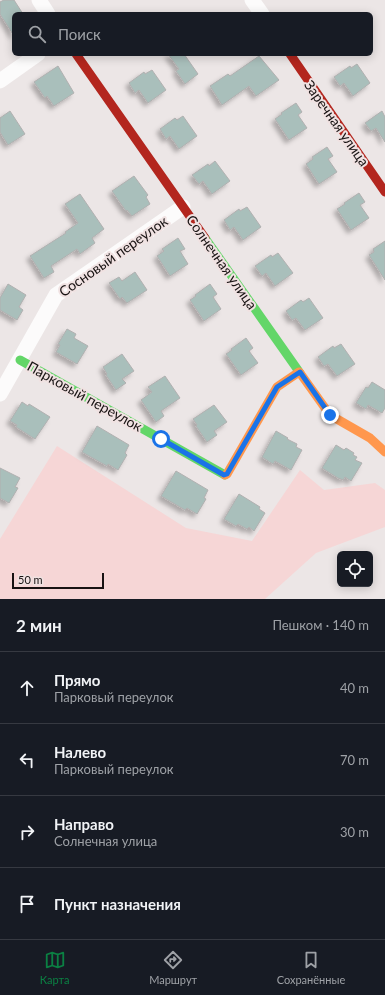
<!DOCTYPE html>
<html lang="ru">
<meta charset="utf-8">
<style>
:root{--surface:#171b24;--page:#20242c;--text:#f1f3f6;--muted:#9ea1a6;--line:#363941;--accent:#0b8043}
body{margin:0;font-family:Lato,sans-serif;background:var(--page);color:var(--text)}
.controls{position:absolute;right:12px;bottom:12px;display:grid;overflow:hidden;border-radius:6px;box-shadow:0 2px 10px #0003}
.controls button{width:36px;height:36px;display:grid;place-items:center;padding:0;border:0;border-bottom:1px solid var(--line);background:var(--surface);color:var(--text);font:20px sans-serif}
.scale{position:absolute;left:12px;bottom:10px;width:92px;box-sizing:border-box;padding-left:4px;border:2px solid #181313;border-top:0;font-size:11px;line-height:14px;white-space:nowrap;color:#181313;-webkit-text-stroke:3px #f0e2e2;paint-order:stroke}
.stop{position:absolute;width:12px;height:12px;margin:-9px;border:3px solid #1a73e8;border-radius:50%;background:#fff}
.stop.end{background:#1a73e8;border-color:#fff;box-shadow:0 1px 4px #0008}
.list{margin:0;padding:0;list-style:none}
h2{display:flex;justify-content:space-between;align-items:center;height:52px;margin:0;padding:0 16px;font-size:17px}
h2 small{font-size:13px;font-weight:400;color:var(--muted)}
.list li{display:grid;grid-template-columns:26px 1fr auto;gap:12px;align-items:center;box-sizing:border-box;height:72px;padding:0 16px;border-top:1px solid var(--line)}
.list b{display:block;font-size:15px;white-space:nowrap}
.list p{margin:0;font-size:13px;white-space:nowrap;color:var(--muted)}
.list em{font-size:13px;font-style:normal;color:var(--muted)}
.icon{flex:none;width:22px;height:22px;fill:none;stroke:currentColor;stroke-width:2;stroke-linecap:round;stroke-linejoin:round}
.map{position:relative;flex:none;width:385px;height:599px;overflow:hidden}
.search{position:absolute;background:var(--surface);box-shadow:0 2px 10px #0003;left:12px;right:12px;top:12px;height:44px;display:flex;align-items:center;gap:10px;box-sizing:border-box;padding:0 14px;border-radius:6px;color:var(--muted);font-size:15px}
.sheet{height:340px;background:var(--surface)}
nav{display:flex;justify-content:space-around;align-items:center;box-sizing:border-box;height:56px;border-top:1px solid var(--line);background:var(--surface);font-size:11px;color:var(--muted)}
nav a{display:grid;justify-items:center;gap:2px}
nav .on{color:var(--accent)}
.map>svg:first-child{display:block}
.green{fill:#f6d6d6}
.building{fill:#a9bfbb;stroke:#b1b0b0;filter:url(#shadow)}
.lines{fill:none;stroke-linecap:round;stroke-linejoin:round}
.street{stroke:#fcfbfb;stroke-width:15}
.fast{stroke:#63d668;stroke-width:9}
.slow{stroke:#ff974d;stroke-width:9}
.jam{stroke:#b3261e;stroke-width:9}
.route{stroke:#1a73e8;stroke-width:5}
.labels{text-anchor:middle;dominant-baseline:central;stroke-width:4;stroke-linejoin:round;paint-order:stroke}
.street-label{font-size:14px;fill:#181313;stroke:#f0e2e2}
</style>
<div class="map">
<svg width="385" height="599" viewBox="0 0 385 599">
<defs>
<filter id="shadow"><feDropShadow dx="-3.5" dy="3.5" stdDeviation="2" flood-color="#0004"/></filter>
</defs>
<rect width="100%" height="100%" fill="#ece6e6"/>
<!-- green -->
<path class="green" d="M57 446 186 528 252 541 300 470 324 490 375 483 385 490V527L316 553 265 599H0V539Z"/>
<!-- building -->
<g class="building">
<path d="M4 0H14L23 14H14V36L0 14V2Z"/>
<path d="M168 54H184L198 74 185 84 176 71 179 69Z"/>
<path d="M259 56 279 80 256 96 249 86 222 105 210 86 228 74 230 76Z"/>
<path d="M357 64 370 83 353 96 344 83 340 86 334 77 350 66 351 68Z"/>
<path d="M58 66 74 93 54 106 47 96 45 98 34 82Z"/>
<path d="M152 70 166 90 148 103 139 90 135 93 129 83 144 72 145 74Z"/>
<path d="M296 103 302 112 298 115 307 128 289 140 275 119 282 114 281 113Z"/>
<path d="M10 111 25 134 8 145 0 132V118Z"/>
<path d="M382 111 385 117V142L376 128 371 131 365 123Z"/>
<path d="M183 116 197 136 179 149 170 136 166 139 160 129 175 118 177 120Z"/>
<path d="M327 147 333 156 328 159 337 172 319 184 306 164 313 159 312 157Z"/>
<path d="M215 161 230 181 212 194 203 181 199 184 192 175 208 164 209 166Z"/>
<path d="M134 176 148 195 146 197 150 204 132 216 127 210 126 211 112 191Z"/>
<path d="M359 193 365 202 360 205 369 218 351 230 337 209 345 204 344 203Z"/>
<path d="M80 194 104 229 92 238 95 243 80 254 77 249 51 266 54 272 44 278 30 256 66 233 65 232 78 223 65 204Z"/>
<path d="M247 207 261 227 243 240 234 227 230 230 224 220 239 209 240 211Z"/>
<path d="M178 238 185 249 180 251 188 264 170 276 157 256 164 251 162 249Z"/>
<path d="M385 241V280L369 255 374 252 373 249Z"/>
<path d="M278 253 293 273 275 286 266 273 262 276 255 266 271 255 272 257Z"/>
<path d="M135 272 147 290 127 303 122 297 120 299 109 283 119 277 122 281Z"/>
<path d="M8 284 26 295 19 307 23 310 17 320 0 310V298Z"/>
<path d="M210 284 217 294 213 297 221 309 204 321 190 300 196 296 195 295Z"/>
<path d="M309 298 323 318 305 330 296 318 292 320 286 311 301 300 303 302Z"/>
<path d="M67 329 76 334 74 338 88 346 77 364 56 352 60 345 58 344Z"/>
<path d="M246 338 253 348 249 351 258 363 241 375 226 354 232 350 231 349Z"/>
<path d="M341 344 355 364 337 376 328 364 324 366 318 357 333 346 334 348Z"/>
<path d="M122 354 134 371 122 379 126 383 116 390 106 375 107 374 103 367Z"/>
<path d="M165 376 180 398 161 411 164 416 156 422 141 400 152 392 148 387Z"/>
<path d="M372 382 385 390V408L382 413 368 405 366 409 356 403 366 387 368 388Z"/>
<path d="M22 402 28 406 29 404 50 417 35 439 16 427 17 425 10 421Z"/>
<path d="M214 405 227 422 214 431 217 435 207 442 196 426 197 425 193 419Z"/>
<path d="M97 426 129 445 125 453 127 455 118 470 108 464 107 466 82 452Z"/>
<path d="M276 431 288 438 287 439 297 444 296 447 302 450 291 470 275 461 273 464 262 457Z"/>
<path d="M336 445 344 450 346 448 354 453 353 455 357 457 355 460 362 463 351 481 345 477 343 480 338 478 322 468Z"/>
<path d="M0 468 20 478 15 487 18 488 9 503 0 498Z"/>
<path d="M176 471 208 490 204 498 206 499 197 514 187 508 185 510 161 496Z"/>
<path d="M239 494 260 507 259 509 265 513 254 531 249 527 247 529 238 524 236 526 224 519Z"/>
</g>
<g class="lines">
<!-- street -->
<g class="street">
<path d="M39 0 48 14"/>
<path d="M252 0 262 14"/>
<path d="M0 81 38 54"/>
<path d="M0 394 56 295 183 207"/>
</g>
<!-- fast -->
<g class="fast">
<path d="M205 238 300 373"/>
<path d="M20 360 225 475"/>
</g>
<!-- slow -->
<g class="slow">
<path d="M300 373 330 415 370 438 385 452"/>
<path d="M225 475 227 474 277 387 299 372"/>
</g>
<!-- jam -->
<g class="jam">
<path d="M76 54 205 238"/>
<path d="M290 54 385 192"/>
</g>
</g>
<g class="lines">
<!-- route -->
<path class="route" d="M161 439 224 475 227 474 277 387 300 372 330 415"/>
</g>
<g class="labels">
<!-- street labels -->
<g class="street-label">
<text transform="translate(337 123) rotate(55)">Заречная улица</text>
<text transform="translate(113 256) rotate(-35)">Сосновый переулок</text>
<text transform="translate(222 262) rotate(55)">Солнечная улица</text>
<text transform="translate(85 396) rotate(29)">Парковый переулок</text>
</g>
</g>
</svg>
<div class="controls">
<button><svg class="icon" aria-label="locate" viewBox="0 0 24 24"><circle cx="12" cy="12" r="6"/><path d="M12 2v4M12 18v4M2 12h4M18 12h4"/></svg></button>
</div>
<div class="scale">50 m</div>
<div class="stop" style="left:161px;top:439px"></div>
<div class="stop end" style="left:330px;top:415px"></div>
<div class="search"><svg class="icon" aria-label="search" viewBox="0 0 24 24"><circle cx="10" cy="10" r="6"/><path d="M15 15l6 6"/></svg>Поиск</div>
</div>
<section class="sheet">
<h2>2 мин<small>Пешком · 140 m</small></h2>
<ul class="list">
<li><svg class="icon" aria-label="ahead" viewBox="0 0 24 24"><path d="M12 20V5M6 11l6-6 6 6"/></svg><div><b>Прямо</b><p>Парковый переулок</p></div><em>40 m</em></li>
<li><svg class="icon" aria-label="left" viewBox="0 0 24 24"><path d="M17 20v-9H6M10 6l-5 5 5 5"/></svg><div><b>Налево</b><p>Парковый переулок</p></div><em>70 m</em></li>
<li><svg class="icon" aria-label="right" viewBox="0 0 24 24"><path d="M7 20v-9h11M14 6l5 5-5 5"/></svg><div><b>Направо</b><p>Солнечная улица</p></div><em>30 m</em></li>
<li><svg class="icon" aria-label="arrive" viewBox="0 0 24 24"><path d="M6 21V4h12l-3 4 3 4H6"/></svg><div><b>Пункт назначения</b></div></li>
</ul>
</section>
<nav>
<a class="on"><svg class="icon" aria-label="map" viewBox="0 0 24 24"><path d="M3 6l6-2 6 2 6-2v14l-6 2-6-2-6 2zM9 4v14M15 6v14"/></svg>Карта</a>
<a><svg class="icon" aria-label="directions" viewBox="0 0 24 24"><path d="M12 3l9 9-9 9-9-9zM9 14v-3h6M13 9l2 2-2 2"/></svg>Маршрут</a>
<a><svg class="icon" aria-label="saved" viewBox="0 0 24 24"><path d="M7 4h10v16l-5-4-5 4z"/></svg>Сохранённые</a>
</nav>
